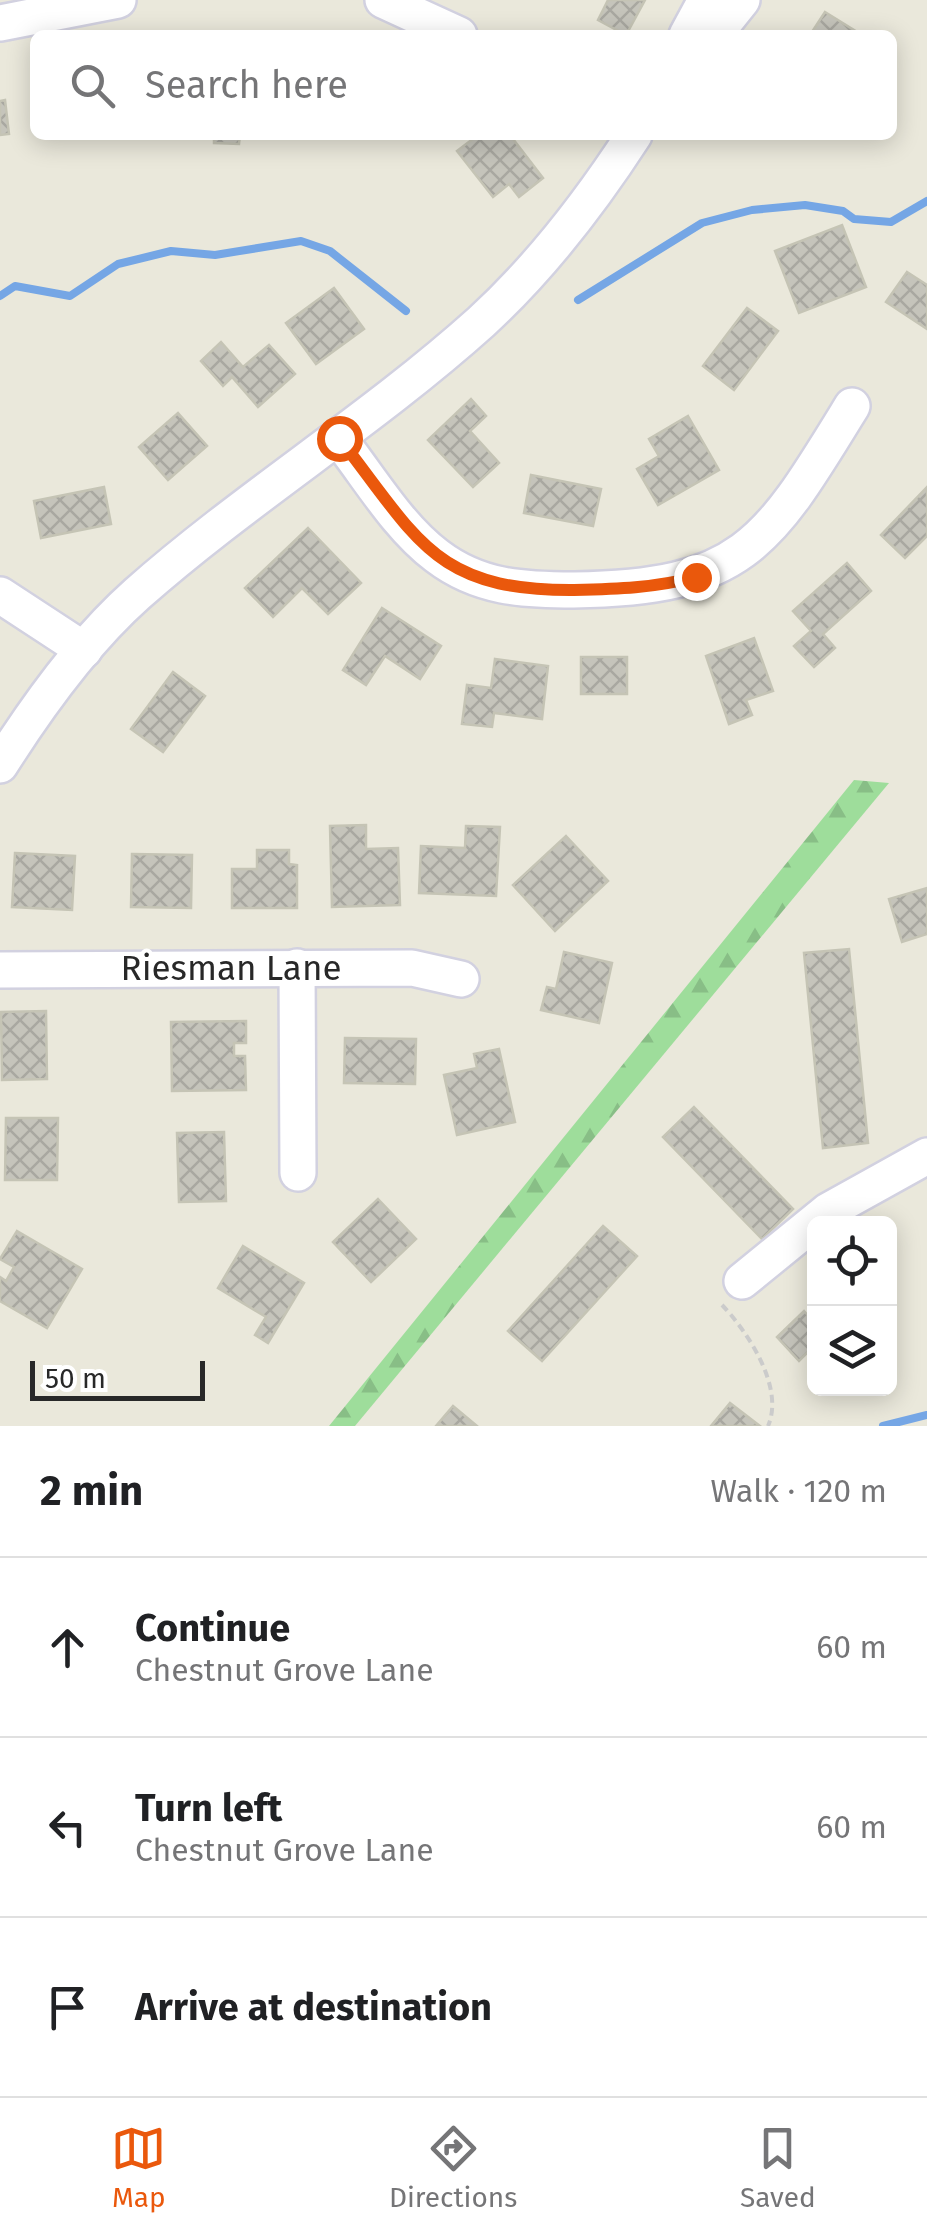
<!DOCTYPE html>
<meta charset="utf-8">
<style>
:root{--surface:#fff;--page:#f6f6f6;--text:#202124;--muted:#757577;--line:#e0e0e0;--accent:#ea580c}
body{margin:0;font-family:"Fira Sans",sans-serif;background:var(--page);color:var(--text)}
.controls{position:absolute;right:30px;bottom:30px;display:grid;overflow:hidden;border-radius:15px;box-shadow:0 5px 25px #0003}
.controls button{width:90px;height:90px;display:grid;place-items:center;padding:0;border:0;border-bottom:2px solid var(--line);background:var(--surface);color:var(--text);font:50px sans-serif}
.scale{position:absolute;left:30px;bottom:25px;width:175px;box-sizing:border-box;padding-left:10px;border:5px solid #282828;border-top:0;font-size:28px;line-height:35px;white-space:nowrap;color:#282828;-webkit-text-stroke:8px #fff;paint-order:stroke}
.stop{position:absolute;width:30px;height:30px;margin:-22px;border:8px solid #ea580c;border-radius:50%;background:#fff}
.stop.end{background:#ea580c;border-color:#fff;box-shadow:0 2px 10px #0008}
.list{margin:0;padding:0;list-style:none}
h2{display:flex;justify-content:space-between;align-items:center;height:130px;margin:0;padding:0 40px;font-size:42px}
h2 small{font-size:32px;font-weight:400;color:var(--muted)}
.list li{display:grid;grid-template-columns:65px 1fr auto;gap:30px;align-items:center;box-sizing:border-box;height:180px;padding:0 40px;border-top:2px solid var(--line)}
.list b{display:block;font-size:38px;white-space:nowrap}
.list p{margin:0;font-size:32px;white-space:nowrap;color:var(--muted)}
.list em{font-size:32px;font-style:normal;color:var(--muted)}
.icon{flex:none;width:55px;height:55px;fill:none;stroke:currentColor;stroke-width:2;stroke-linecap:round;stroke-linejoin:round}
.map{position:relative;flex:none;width:927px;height:1426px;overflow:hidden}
.search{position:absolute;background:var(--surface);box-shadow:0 5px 25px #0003;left:30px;right:30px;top:30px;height:110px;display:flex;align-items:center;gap:25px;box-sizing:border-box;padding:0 35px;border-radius:15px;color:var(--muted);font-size:38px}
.sheet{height:670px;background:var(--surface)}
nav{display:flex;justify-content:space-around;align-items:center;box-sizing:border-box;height:140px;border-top:2px solid var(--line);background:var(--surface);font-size:28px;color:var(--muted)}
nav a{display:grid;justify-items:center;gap:5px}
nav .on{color:var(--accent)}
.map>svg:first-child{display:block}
.forest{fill:url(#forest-firs)}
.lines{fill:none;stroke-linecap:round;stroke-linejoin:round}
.stream{stroke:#75a6e5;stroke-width:8}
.building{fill:url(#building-cross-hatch);stroke:#c5c4b5;stroke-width:2.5}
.minor-casing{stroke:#d2d1e0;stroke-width:40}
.path{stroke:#cbcbcb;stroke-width:4;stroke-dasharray:8 5;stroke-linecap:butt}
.minor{stroke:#fff;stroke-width:35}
.route{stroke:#ea580c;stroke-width:12}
.labels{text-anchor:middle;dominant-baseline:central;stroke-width:8;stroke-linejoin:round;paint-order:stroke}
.street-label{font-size:35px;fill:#282828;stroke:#fff}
</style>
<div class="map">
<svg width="927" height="1426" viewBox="0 0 927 1426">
<defs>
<pattern id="forest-firs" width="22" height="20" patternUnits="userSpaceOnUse" patternTransform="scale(2.5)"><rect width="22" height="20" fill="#9edd9b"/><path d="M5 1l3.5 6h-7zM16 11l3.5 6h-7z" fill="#88be86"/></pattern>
<pattern id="building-cross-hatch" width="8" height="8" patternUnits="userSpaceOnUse" patternTransform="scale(2.5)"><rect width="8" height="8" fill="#c5c4bb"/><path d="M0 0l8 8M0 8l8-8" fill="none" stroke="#a9a8a1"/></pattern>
</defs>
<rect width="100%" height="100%" fill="#eae8db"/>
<!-- forest -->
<path class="forest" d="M854 780 889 783 355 1426H329Z"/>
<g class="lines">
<!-- stream -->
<g class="stream">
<path d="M0 296 15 286 70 296 118 264 171 251 215 255 301 241 330 251 406 311"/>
<path d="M578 300 702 223 752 210 805 205 843 211 854 219 891 222 927 201"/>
<path d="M883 1426 927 1415"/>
</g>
</g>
<!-- building -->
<g class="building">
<path d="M608 0H645L626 35 598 20Z"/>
<path d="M825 12 857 32 855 35H810Z"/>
<path d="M5 100 9 134 0 135V101Z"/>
<path d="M214 135H240L239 144 214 143Z"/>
<path d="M478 135H510L543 178 519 197 509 184 493 197 457 151Z"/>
<path d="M842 225 866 287 799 313 775 251Z"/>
<path d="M907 272 927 285V329L886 302Z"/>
<path d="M334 288 364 329 316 364 286 323Z"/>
<path d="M747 308 778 331 734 390 703 366Z"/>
<path d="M221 342 243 367 269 345 295 374 258 407 232 377 223 386 201 361Z"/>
<path d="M471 399 486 416 470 431 499 463 473 487 428 440Z"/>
<path d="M178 413 207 446 168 480 139 447Z"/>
<path d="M688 416 719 470 658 505 637 469 659 456 649 439Z"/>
<path d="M531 475 601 489 593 526 524 513Z"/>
<path d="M104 487 111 524 41 538 34 501Z"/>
<path d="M927 487V536L905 558 881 535Z"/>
<path d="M308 528 361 583 328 614 302 588 273 617 245 588Z"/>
<path d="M847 563 871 591 823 634 835 648 814 667 794 646 811 631 793 611Z"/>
<path d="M382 608 441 646 420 679 385 656 366 685 343 670Z"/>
<path d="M754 638 773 691 746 700 752 715 729 724 706 656Z"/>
<rect x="581" y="657" width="46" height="37"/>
<path d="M495 659 548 666 542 719 494 713 492 727 462 724 467 685 491 688Z"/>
<path d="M173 672 205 696 163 752 131 729Z"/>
<path d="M366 825V849L398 848 400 905 332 907 330 826Z"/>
<path d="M466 826 500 827 496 896 419 893 421 846 465 848Z"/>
<path d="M566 836 608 881 555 931 513 885Z"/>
<path d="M257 850H289V864L297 865V908H232V869H257Z"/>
<path d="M15 853 75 856 72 910 12 907Z"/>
<path d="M132 854 192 855 191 908 131 907Z"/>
<path d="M927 888V934L902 942 889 899Z"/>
<path d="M849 949 868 1143 823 1148 804 953Z"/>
<path d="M564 952 612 963 599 1023 541 1010 547 987 556 989Z"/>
<path d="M46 1011 47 1079 2 1080 1 1012Z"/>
<path d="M246 1021V1043H234V1056H245L246 1090 172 1091 171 1022Z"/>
<path d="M345 1038 416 1039 415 1084 344 1083Z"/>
<path d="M499 1049 515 1122 457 1135 444 1075 477 1068 474 1054Z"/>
<path d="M694 1107 793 1209 762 1239 663 1137Z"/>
<path d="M6 1118H58L57 1180H5Z"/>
<path d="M224 1132 226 1201 179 1202 177 1133Z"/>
<path d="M378 1199 416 1239 371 1282 333 1242Z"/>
<path d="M603 1226 637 1256 542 1361 508 1331Z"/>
<path d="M17 1231 82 1269 47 1328 0 1301V1277L6 1281 14 1267 0 1259Z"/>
<path d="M243 1246 304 1283 268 1343 255 1335 266 1317 218 1288Z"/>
<path d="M804 1311 814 1322V1346L799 1361 777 1337Z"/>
<path d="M730 1403 760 1426H711Z"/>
<path d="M453 1406 477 1426H436Z"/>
</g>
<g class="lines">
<!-- minor casing -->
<g class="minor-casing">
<g id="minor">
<path d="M383 0 459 35"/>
<path d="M0 23 118 0"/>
<path d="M687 35 706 0"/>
<path d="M714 35 742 0"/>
<path d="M339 439C369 477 398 527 437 556 479 588 523 590 574 590 744 588 768 543 852 406"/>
<path d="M0 595 84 650"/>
<path d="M0 765C38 705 83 642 137 594 247 497 372 420 481 322 541 267 590 203 634 135"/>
<path d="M297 967 298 1173"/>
<path d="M0 970 412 968 461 979"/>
<path d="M742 1281 828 1211 927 1156"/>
</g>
</g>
<!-- path -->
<path class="path" d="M722 1305C747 1331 785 1387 768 1426"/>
<!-- minor -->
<use href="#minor" class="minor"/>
</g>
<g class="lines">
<!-- route -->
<path class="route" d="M339 438C418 539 434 591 574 590 617 589 654 588 696 577"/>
</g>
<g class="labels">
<!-- street labels -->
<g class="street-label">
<text x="231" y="968">Riesman Lane</text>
</g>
</g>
</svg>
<div class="controls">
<button><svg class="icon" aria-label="locate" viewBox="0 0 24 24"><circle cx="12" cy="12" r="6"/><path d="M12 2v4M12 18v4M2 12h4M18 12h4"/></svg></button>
<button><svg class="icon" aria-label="layers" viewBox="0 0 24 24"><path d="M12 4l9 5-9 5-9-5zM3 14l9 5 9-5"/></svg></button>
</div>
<div class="scale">50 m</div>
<div class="stop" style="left:339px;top:438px"></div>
<div class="stop end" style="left:696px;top:577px"></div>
<div class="search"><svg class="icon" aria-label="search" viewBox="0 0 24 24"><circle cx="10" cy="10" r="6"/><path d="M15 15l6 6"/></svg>Search here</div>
</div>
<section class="sheet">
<h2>2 min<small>Walk · 120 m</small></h2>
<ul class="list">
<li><svg class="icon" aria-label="ahead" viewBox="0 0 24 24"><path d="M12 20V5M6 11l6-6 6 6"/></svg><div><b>Continue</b><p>Chestnut Grove Lane</p></div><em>60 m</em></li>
<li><svg class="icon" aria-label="left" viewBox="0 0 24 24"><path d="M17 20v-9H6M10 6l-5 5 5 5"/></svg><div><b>Turn left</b><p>Chestnut Grove Lane</p></div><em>60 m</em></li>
<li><svg class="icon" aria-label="arrive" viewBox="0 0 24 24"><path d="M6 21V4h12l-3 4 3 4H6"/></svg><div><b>Arrive at destination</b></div></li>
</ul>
</section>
<nav>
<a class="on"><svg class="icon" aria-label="map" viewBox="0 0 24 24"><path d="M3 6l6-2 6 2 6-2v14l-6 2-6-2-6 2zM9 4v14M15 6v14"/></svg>Map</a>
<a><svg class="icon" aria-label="directions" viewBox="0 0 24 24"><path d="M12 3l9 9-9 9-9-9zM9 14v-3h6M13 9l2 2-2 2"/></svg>Directions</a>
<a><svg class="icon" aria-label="saved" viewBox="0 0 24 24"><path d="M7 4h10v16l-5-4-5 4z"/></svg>Saved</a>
</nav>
